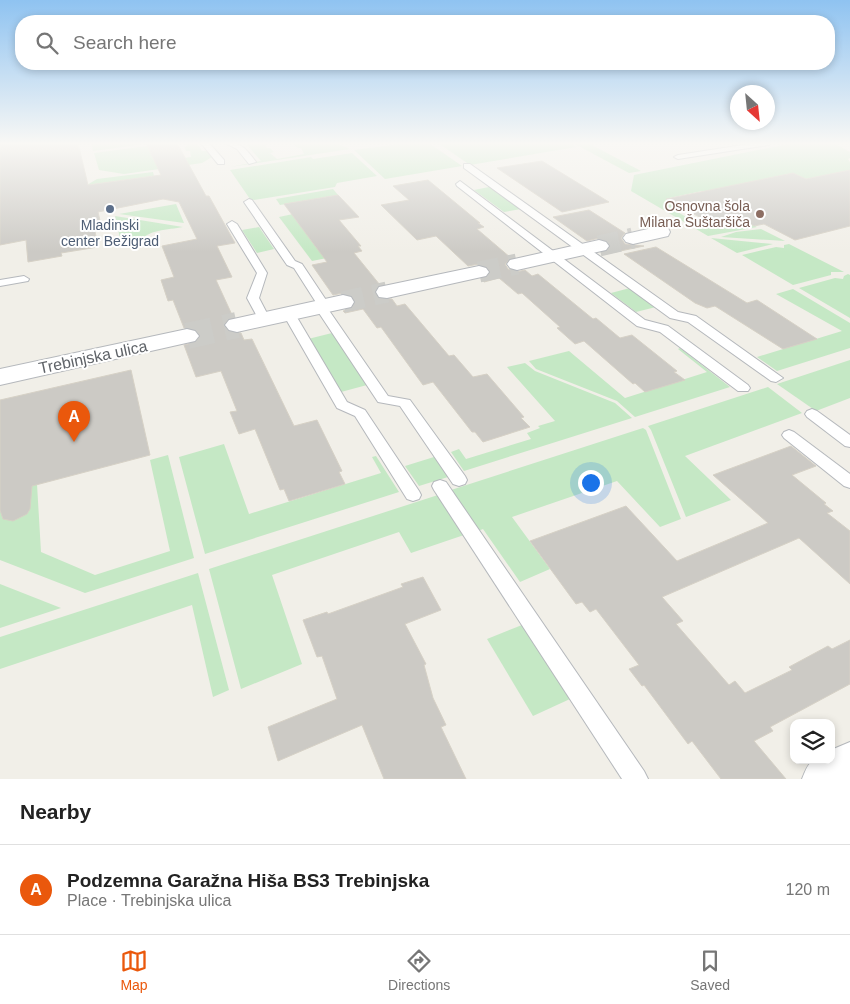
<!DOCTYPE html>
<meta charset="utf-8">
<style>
:root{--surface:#fff;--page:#f2f2f2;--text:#222;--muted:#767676;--line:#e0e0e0;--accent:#ea580c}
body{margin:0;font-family:Arial,sans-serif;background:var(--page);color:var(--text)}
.controls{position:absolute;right:15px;bottom:15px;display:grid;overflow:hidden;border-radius:10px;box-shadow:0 2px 8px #0003}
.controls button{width:45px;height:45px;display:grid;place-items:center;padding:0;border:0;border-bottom:1px solid var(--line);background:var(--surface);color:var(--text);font:25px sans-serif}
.compass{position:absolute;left:730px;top:85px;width:45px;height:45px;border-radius:50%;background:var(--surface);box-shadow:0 2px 8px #0003;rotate:153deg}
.you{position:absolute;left:590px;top:482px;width:18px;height:18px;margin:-12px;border:4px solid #fff;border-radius:50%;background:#1a73e8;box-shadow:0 0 0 8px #1a73e833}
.badge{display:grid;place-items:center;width:32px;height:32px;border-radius:50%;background:var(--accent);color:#fff;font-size:16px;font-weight:700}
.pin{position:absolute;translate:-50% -41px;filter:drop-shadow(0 1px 2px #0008)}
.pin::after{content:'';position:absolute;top:26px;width:18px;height:15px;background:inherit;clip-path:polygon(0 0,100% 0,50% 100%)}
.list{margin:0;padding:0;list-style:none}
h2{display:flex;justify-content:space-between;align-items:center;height:65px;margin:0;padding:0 20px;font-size:21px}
h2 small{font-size:16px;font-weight:400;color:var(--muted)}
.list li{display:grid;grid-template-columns:32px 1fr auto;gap:15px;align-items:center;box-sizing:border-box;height:90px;padding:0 20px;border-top:1px solid var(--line)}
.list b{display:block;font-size:19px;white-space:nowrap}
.list p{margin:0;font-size:16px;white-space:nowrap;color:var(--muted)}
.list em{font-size:16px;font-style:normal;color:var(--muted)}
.icon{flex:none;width:28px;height:28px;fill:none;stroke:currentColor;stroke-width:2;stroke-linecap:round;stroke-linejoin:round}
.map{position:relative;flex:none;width:850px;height:779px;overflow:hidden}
.search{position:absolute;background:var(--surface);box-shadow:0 2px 8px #0003;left:15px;right:15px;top:15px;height:55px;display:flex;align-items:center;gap:12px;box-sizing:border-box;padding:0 18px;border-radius:20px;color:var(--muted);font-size:19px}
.sheet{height:155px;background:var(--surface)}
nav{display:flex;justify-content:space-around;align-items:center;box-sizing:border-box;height:70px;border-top:1px solid var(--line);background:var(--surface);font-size:14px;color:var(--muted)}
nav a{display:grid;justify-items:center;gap:2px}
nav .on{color:var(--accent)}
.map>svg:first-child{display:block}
.green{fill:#c5e8c5}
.building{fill:#cccac5;stroke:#d6d1c6}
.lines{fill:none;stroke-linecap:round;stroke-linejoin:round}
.street-tunnel-far1{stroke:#ccccc8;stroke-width:21;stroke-dasharray:21 10;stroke-linecap:butt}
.street-tunnel{stroke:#ccccc8;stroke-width:26;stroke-dasharray:26 12;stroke-linecap:butt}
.lane-casing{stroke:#b5b8bc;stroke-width:2}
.street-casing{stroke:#b5b8bc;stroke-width:2}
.lane{fill:#fff;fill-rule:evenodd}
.street{fill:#fff;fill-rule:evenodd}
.service-dot{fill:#5c6f8a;stroke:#fff;stroke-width:2}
.education-dot{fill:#8d6e63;stroke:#fff;stroke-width:2}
.labels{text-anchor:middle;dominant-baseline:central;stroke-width:4;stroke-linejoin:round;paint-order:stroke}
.far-education-label{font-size:14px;fill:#785e54;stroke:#fff;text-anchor:end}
.far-service-label{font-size:14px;fill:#4e5e75;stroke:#fff}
.street-label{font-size:16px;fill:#5f6368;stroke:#fff}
</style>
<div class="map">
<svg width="850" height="779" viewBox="0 0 850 779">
<rect width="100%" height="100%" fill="#f1efe8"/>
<!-- green -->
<g class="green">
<path d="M91 143H146V144L93 151Z"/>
<path d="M186 143H197L202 151H208L212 157 202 163 124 174 99 170 94 153 154 145 162 161 191 157 190 151H186L184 147 187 146Z"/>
<path d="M264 143 267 148H270L274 152 270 153 277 159 304 154 301 148H298L294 145 297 144 296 143H337L350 149 230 167 261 161 247 145Z"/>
<path d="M405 143H429L462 166 385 179 354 150Z"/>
<path d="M438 143H568L576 147 470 165Z"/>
<path d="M573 143H588L641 171 629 173Z"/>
<path d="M793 143H834L850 152V158L848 159 850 162V170L806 179 793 173 764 179 715 198 702 191 669 198 684 206 672 209 692 220 704 217 721 227 746 221 757 227 708 236 631 191 634 175Z"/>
<path d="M352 153 377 176 337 183 335 187 254 200 250 199 230 170 311 157 313 159Z"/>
<path d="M153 172 154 176 87 185 97 179Z"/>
<path d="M489 187 521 209 504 212 474 190Z"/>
<path d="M333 189 338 195 280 205 276 199Z"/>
<path d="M176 204 184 223 119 214Z"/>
<path d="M293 214 298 223H302L327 258 312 261 279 217Z"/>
<path d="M115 216 183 227C168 230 147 229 139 243L122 247Z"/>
<path d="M259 227 274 249 257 253 242 230Z"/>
<path d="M761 229 785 241 721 237 736 232Z"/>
<path d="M711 238 773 244 737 253Z"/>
<path d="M789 244 844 272H831V275L793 285 742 255 776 247 784 248V245Z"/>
<path d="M848 274 850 275V318L799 288 835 278 843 279 844 276Z"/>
<path d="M630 288 656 307 636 312 611 293Z"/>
<path d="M793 289 850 323V348L777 371 757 357 842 331 776 294Z"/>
<path d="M332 333 367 385 341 392 308 339Z"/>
<path d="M680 348 730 387 635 417 617 401 536 369 529 361 569 351 625 398 707 372 678 349Z"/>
<path d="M850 360V398L816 411 777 384Z"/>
<path d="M525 363 535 371 615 403 632 418 464 471 451 452 459 449 466 459 531 439 527 433 540 428 538 426 555 421 507 367Z"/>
<path d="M768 387 802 413 685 456 731 500 686 517 651 430 648 426Z"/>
<path d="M643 428 646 430 681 519 660 527 617 481 512 517 550 569 520 582 483 529 478 531 451 490Z"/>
<path d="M224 444 249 514 381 473 372 457 376 456 399 492 205 554 179 457Z"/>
<path d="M168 455 194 558 85 593 0 560V494L37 484 41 552 95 575 170 551 150 460Z"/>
<path d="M434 457 448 477 419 486 405 466Z"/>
<path d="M438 495 464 535 411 553 399 532 272 575 302 664 241 689 209 569Z"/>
<path d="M198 573 229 690 213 697 192 605 0 669V637Z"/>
<path d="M0 584 61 608 0 628Z"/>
<path d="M522 625 570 699 533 716 487 639Z"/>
</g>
<!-- building -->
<g class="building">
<path d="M0 143H78L88 185 161 175 146 143H177L206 196H209L235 243 217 246 232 277 216 280 233 317 228 319 224 326 229 332 241 333 244 340 252 339 294 426 317 420 342 471 339 472 345 484 289 501 284 489 280 490 255 429 239 434 230 412 237 411 221 371 196 377 184 345 196 342 200 335 195 329 184 328 173 300 168 301 161 280 174 277 162 246 197 239 179 202 163 199 98 212 101 225 94 226 98 247 61 253 62 256 28 262 26 240 0 245Z"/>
<path d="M542 161 609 202 562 212 497 168Z"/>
<path d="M850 170V226L795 240 764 224 754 226 746 221 718 227 666 199 793 173 806 179Z"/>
<path d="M428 180 480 223H478L484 227 477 229 511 258 505 264 508 269 516 272 525 270 532 276 538 274 593 319 596 318 620 338 632 335 677 371 674 372 685 380 645 392 635 383 633 384 584 341 575 344 557 328 560 327 522 293 518 294 499 278 484 282 482 279 488 277 491 272 487 266 479 264 468 266 436 236 417 240 381 205 409 200 393 186Z"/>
<path d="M338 195 359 217 339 220 361 246H358L362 251 354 253 380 285 374 291 377 298 392 299 397 306 405 304 449 356 454 355 473 377 487 374 524 417 521 418 530 427 483 442 475 432H472L433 382 423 385 381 327 377 328 363 309 345 313 343 311 353 308 356 301 351 295 343 293 333 295 312 265 327 262 284 204Z"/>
<path d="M589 210 625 233 621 238 625 244 644 246 606 254 604 252 608 251 611 246 608 241 599 238 587 241 553 217Z"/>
<path d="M656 247 747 303 757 300 817 339 783 349 715 306 707 308 695 303 624 254Z"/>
<path d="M131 370 150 455 32 486 30 509 27 514 13 521 3 519 0 510V400Z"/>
<path d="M791 446 816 466 792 475 826 503 824 504 833 511 827 513 850 531V584L799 538 662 597 683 621 676 624 729 685 735 681 745 693 792 670 789 667 828 646 832 649 850 640V684L770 727 773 731 754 741 786 779H721L692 741 688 744 644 685 642 686 629 669 639 665 596 609 590 612 582 602 576 604 530 541 626 506 677 561 768 523 713 475Z"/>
<path d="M423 577 441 610 405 624 426 664 424 665 433 698 446 725 441 727 466 779H384L362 725 278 761 268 727 337 699 322 656 317 657 303 620 327 612 328 614 403 587 401 584Z"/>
</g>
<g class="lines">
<!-- street-tunnel-far1 -->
<g class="street-tunnel-far1">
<path d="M599 246 633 238"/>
<path d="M479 272 517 264"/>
<path d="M343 302 387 292"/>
</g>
<!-- street-tunnel -->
<path class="street-tunnel" d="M187 336 237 325"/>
<!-- lane casing -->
<g class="lane-casing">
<g id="lane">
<path d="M201 143H209L224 160V164H218Z"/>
<path d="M225 143C241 141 247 150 256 162L249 164 237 149Z"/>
<path d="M756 143H772L768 145 678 159 674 157 678 155Z"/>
<path d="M464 164H470L678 312 696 316 783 378 776 382 771 381 688 322 670 318 464 168Z"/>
<path d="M460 181 645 320 668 326 748 385 750 388 748 391H738L660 332 637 326 457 186 456 184Z"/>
<path d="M249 199 252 200 295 261 302 264 330 306 328 309 388 396 410 400 465 476 467 480 465 484 459 486 453 484 400 406 378 402 315 307 317 304 294 268 287 265 244 202Z"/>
<path d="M232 221 237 224 267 273 259 298 270 319 268 322H260L247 298 257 273 227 224Z"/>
<path d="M24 276 29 279 28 281 0 286V280Z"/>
<path d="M289 310 295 314 347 402 365 410 419 491 421 495 419 499 413 501 407 499 355 416 337 408 283 314Z"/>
<path d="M812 409 817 411 850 435V447L845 446 807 417 805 414 807 411Z"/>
<path d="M789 430 794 432 850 474V488L844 486 784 438 782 435 784 432Z"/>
<path d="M440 480 446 482 644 771 648 779H622L434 490 432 486 434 482Z"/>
</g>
</g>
<!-- street casing -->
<g class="street-casing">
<g id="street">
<path d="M661 226 668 228 670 232 668 236 633 244 626 242 623 238 626 234Z"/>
<path d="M599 240 606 242 609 246 606 250 517 270 510 268 507 264 510 260Z"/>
<path d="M479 266 486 268 489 272 486 276 387 298 379 297 376 292 379 287Z"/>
<path d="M343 295 351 297 354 302 351 307 237 332 229 330 225 325 229 320Z"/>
<path d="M187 329 195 331 199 336 195 341 0 385V369Z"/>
<path d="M850 742V779H802C810 759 810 760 831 760V750Z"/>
</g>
</g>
<!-- lane -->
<use href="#lane" class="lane"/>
<!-- street -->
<use href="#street" class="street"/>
</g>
<!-- sky -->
<linearGradient id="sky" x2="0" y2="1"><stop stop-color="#8fc3f1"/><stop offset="0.57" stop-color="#f9f8f5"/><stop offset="1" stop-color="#f9f8f5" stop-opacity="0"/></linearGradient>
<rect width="850" height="252" fill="url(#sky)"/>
<!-- markers -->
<circle class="service-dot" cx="110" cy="209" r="5"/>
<circle class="education-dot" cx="760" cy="214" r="5"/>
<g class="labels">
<!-- far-education labels -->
<g class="far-education-label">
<text x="750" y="206">Osnovna šola<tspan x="750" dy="16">Milana Šuštaršiča</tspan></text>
</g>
<!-- far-service labels -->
<g class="far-service-label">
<text x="110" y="225">Mladinski<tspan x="110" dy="16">center Bežigrad</tspan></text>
</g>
<!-- street labels -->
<g class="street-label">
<text transform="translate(93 357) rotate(-12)">Trebinjska ulica</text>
</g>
</g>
</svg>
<div class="controls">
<button><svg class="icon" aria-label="layers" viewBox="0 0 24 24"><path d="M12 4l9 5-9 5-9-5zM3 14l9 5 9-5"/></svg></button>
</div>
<svg class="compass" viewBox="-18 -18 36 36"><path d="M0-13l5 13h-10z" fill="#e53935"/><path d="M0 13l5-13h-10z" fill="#767676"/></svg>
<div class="you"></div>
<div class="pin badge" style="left:74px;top:442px">A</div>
<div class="search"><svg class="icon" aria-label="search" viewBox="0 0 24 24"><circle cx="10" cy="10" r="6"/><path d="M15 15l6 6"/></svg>Search here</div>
</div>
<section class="sheet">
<h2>Nearby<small></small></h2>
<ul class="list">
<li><span class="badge">A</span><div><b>Podzemna Garažna Hiša BS3 Trebinjska</b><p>Place · Trebinjska ulica</p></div><em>120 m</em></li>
</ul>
</section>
<nav>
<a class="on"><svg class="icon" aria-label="map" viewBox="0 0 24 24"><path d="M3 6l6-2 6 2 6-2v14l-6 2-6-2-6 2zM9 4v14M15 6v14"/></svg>Map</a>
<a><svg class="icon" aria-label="directions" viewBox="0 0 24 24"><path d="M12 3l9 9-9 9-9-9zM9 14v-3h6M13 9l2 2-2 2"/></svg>Directions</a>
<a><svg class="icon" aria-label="saved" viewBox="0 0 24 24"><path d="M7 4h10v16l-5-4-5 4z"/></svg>Saved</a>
</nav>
